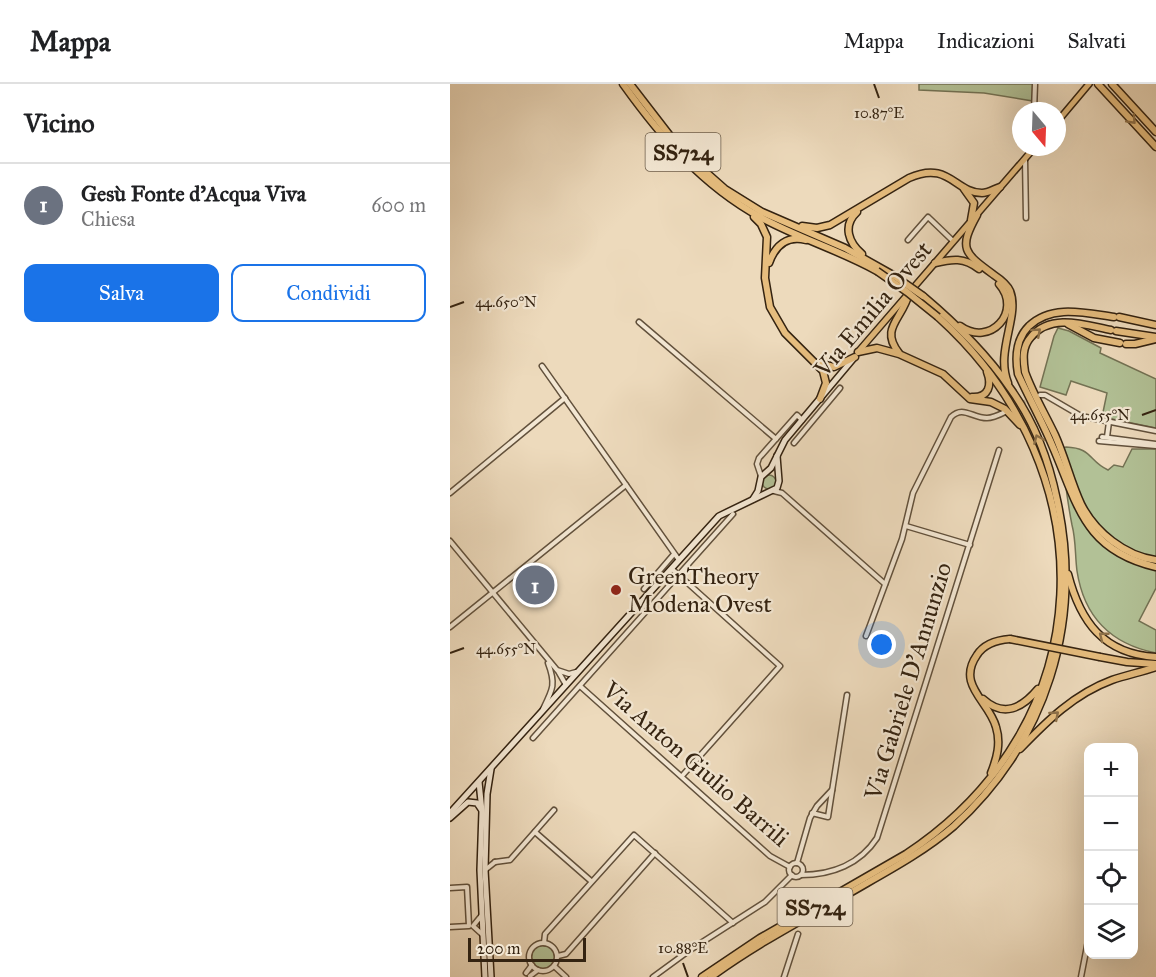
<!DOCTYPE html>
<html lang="it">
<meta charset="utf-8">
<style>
:root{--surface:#fff;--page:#f6f6f6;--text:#202124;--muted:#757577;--line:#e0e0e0;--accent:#1a73e8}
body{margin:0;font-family:"IM FELL Great Primer",serif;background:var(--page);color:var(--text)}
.controls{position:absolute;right:18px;bottom:18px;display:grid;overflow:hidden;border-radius:12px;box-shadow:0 6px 24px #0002}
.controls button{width:54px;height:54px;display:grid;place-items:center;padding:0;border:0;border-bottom:2px solid var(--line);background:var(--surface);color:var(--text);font:30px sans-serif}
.compass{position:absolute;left:562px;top:18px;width:54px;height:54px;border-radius:50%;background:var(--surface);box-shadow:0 6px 24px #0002;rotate:161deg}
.scale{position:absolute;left:18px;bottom:15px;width:118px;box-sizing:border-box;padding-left:6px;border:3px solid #342311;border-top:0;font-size:16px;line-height:21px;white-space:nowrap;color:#342311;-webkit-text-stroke:4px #f3e7d3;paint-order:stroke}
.you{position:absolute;left:432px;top:561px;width:21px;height:21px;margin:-15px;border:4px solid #fff;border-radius:50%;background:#1a73e8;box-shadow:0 0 0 9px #1a73e833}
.badge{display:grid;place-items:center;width:39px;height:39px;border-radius:50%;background:var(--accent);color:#fff;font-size:20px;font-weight:700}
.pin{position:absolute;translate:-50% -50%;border:3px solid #fff;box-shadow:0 2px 6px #0006}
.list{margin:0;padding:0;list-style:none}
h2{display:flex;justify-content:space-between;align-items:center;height:78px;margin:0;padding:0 24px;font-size:26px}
h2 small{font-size:20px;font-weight:400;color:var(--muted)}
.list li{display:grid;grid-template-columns:39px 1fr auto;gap:18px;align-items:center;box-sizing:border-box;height:84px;padding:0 24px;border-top:2px solid var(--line)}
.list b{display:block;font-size:22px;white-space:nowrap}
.list p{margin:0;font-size:20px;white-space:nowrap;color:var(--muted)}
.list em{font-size:20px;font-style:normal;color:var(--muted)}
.actions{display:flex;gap:12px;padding:18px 24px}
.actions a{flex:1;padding:14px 0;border:2px solid var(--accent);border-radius:12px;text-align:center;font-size:21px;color:var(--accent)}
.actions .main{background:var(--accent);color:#fff}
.icon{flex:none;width:33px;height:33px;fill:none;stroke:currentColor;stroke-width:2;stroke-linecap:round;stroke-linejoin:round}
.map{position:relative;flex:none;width:706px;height:893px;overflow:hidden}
header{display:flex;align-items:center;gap:36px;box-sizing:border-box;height:84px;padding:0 30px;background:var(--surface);border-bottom:2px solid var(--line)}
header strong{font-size:28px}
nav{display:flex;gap:33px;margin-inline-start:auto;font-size:21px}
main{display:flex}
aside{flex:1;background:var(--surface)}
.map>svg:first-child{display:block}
.green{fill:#b2c196;stroke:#737254;stroke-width:1.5}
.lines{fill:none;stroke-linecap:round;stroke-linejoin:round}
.street-tunnel{stroke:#c8b59a;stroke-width:4;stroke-dasharray:4 2;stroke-linecap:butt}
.street-casing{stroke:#62513c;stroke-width:7}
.secondary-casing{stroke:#342311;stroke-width:8}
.primary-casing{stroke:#342311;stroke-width:8}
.highway-casing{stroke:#342311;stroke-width:9}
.street{stroke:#f3e7d3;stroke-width:4}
.secondary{stroke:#f3e7d3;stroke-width:5}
.primary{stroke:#e6bd7e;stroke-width:5}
.highway{stroke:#e6bd7e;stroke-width:6}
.highway-bridge-casing{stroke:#342311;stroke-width:9;stroke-linecap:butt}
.highway-bridge{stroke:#e6bd7e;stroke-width:6}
.oneway{stroke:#8d7048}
.ticks{fill:none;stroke:#342311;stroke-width:2}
.poi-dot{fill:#8f2418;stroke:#f3e7d3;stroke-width:2}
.labels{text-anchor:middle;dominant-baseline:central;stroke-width:4.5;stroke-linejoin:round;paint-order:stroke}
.shield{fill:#f3e7d3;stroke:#6d5e4b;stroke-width:1.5}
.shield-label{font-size:22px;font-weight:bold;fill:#342311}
.street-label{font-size:24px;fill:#342311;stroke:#f3e7d3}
.poi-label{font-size:24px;fill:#342311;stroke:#f3e7d3;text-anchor:start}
.ticks-label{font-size:15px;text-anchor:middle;fill:#342311;stroke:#f3e7d3;stroke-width:4.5;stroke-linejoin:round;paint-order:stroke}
</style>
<header>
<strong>Mappa</strong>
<nav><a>Mappa</a><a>Indicazioni</a><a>Salvati</a></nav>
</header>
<main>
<aside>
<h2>Vicino<small></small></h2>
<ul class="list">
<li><span class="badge" style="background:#6b7280">1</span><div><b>Gesù Fonte d'Acqua Viva</b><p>Chiesa</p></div><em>600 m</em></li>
</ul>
<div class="actions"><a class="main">Salva</a><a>Condividi</a></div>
</aside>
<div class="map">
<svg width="706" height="893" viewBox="0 0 706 893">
<rect width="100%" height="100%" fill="#eddabc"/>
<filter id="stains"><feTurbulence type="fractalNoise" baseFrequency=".00333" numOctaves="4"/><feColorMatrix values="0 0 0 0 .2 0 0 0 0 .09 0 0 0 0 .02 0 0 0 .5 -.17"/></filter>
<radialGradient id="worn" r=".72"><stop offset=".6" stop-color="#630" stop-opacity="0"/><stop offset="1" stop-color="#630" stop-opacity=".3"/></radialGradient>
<!-- green -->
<g class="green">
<path d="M469 0H583V17L534 9 469 6Z"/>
<path d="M608 244 619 247 651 264 650 269 706 295V344L652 333 657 309 621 297 616 311 590 303 604 252Z"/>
<path d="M616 363C643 364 638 377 658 386L664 381 673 383 682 365H706V504L689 537 706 546V569C661 560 634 533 627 487 625 472 626 456 622 441 619 426 617 412 615 396 614 385 609 376 610 365Z"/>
<circle cx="319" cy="398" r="7"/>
<circle cx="93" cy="873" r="12"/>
</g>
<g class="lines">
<!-- street-tunnel -->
<path class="street-tunnel" d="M561 324 581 315"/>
<!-- street casing -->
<g class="street-casing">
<g id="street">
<path d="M584 27 585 0"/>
<path d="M575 75 576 134"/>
<path d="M458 156 478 133 503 157"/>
<path d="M189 238 326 355"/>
<path d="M92 282 229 476"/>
<path d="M590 311H595L631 332 706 347"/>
<path d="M652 353 706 360"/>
<path d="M657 353 659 338"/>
<path d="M649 357 706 362"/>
<path d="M344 359 390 304"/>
<path d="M311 392 307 380 309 374 347 331 352 336"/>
<path d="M324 407 332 409 435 500"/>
<path d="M0 409 115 314"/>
<path d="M456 442 520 461"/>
<path d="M0 457 107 586 119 590 126 588"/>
<path d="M222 485 330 582 232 692"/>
<path d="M194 505 224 470"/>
<path d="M0 543 176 401"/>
<path d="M416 552 452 455 463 409 501 333C513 321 522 334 537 334 543 334 549 331 555 328"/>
<path d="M108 587 116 601"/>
<path d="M130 602 320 772 340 783"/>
<path d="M93 625C103 605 106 600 98 579"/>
<path d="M83 654 283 430"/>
<path d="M362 729 378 733 397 611"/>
<path d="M85 748 141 797"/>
<path d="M45 778 60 776 104 726"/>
<path d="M347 779 360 734 367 722 382 706"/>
<circle cx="346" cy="786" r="7"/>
<path d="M35 786 45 778"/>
<path d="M351 791C382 791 410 780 427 754L549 366"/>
<path d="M0 804 17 803 19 842 0 843"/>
<path d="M32 831 23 842 33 851"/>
<circle cx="93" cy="873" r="14"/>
<path d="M94 859 95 850 184 751 283 839"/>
<path d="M108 872 116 870 205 769"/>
<path d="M104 882 116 893"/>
<path d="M76 889 82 881"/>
<path d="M80 892 88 886"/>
<path d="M203 893 240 866 315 818 342 791"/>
<path d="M334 893 348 850"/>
<path d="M631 893 638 857"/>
</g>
</g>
<!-- secondary casing -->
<g class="secondary-casing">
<g id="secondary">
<path d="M303 415 308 407 311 393 321 384 335 356 404 274"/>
<path d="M29 698 32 727 30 786 35 893"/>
<path d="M0 729 269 432 327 404 329 397 327 372"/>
<path d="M0 734 18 718 27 719 31 725"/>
<path d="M41 893 35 786 37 710 41 685"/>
</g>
</g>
<!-- primary casing -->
<g class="primary-casing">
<g id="primary">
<path d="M607 38 639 0"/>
<path d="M408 268 585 63"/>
</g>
</g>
<!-- highway casing -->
<g class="highway-casing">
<g id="highway">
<path d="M173 0C211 53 252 101 310 133 348 154 389 166 427 187"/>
<path d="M180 0 231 66 275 105 312 128 395 164 443 191"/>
<path d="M648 0 706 63"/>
<path d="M662 0 706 48"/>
<path d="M514 105 524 119 521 136"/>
<path d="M407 128C392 142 399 159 412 170"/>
<path d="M527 131C508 165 514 169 544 191 550 195 557 200 560 207 570 232 545 267 558 299"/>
<path d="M304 133 311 140 317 153 315 194 320 223 335 249 373 287 376 299 370 315"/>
<path d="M352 142 367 144 380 141 459 94C499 76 505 109 532 109 538 109 544 105 550 103"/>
<path d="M319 179C325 162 337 151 356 156"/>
<path d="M485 179C502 175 514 173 529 185"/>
<path d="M664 233C635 229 602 220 579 242 566 255 565 273 568 290 579 314 592 337 602 361 628 420 633 466 706 483"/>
<path d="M669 233 706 241"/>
<path d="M618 240 644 254 670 259"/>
<path d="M510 242C540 264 573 227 549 200"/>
<path d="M661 246C635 241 601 229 581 253 572 263 573 275 575 288 583 310 595 330 605 351 615 373 621 399 631 420 645 448 675 472 706 476"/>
<path d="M666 247 706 253"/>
<path d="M676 260H685L706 255"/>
<path d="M408 268 427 264 449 270 493 290 520 315 541 318 555 325 570 341"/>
<path d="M449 269C429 244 453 235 459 209"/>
<path d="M367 279 384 283 405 273"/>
<path d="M522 313C539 314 542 301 537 288"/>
<path d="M618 490C630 537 653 570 706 573"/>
<path d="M650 573 677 578 706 580"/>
<path d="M533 615C554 634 572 624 588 605"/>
<path d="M570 665C597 637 624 610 662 596 676 591 692 588 706 583"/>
<path d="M541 689C547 674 551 659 546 643 539 617 506 601 527 571 534 560 547 556 560 555"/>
<path d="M252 893 310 854 456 770C653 640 660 388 488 233"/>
<path d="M261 893C310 857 364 830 417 799 447 782 477 765 504 742 596 658 634 538 607 416 599 377 584 337 560 304 536 269 505 239 473 212"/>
</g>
</g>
<!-- street -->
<use href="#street" class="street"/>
<!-- secondary -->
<use href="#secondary" class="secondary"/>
<!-- primary -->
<use href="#primary" class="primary"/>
<!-- highway -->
<use href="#highway" class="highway"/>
<!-- highway-bridge casing -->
<g class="highway-bridge-casing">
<g id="highway-bridge">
<path d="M427 187 457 208 488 233"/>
<path d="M443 191 473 212"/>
<path d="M560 555 650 573"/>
</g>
</g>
<!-- highway-bridge -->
<use href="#highway-bridge" class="highway-bridge"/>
</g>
<!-- one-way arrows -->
<defs><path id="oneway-chevron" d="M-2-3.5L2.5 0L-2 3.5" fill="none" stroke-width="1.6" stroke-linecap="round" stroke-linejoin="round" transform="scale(1.5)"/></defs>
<g class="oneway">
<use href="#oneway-chevron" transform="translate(682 36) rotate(47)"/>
<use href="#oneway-chevron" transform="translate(587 248) rotate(-42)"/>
<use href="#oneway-chevron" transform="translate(588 355) rotate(-113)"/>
<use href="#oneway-chevron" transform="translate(653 552) rotate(-142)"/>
<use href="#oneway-chevron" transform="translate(605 631) rotate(-41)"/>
</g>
<!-- ticks -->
<path class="ticks" d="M424 0 429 14M0 223 14 218M692 331 706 326M0 569 14 564M233 879 238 893"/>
<!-- markers -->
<circle class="poi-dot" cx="166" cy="506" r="6"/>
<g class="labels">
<!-- shield labels -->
<g class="shield">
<rect x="195.5" y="49" width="75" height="38" rx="4.5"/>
<rect x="327.5" y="804" width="75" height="38" rx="4.5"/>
</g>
<g class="shield-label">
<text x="233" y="68">SS724</text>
<text x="365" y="823">SS724</text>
</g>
<!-- street labels -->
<g class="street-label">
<text transform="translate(423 225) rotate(-50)">Via Emilia Ovest</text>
<text transform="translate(458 597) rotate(-73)">Via Gabriele D'Annunzio</text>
<text transform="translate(246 680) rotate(41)">Via Anton Giulio Barrili</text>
</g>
<!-- poi labels -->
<g class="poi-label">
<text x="178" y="492">GreenTheory<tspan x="178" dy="28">Modena Ovest</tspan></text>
</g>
</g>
<g class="ticks-label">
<text x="429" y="34">10.87°E</text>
<text x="56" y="223">44.650°N</text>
<text x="650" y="336">44.655°N</text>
<text x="56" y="570">44.655°N</text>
<text x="233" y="869">10.88°E</text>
</g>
<rect width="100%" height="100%" filter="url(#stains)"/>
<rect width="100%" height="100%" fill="url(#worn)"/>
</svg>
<div class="controls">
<button>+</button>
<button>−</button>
<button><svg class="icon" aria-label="locate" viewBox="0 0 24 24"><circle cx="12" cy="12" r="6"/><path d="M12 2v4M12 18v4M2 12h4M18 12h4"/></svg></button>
<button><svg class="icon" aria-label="layers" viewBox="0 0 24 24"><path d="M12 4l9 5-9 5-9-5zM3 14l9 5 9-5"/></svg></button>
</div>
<svg class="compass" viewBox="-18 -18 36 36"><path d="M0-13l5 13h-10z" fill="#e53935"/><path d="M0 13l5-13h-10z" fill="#757577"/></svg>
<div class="scale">200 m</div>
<div class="you"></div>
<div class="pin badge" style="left:85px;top:501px;background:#6b7280">1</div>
</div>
</main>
